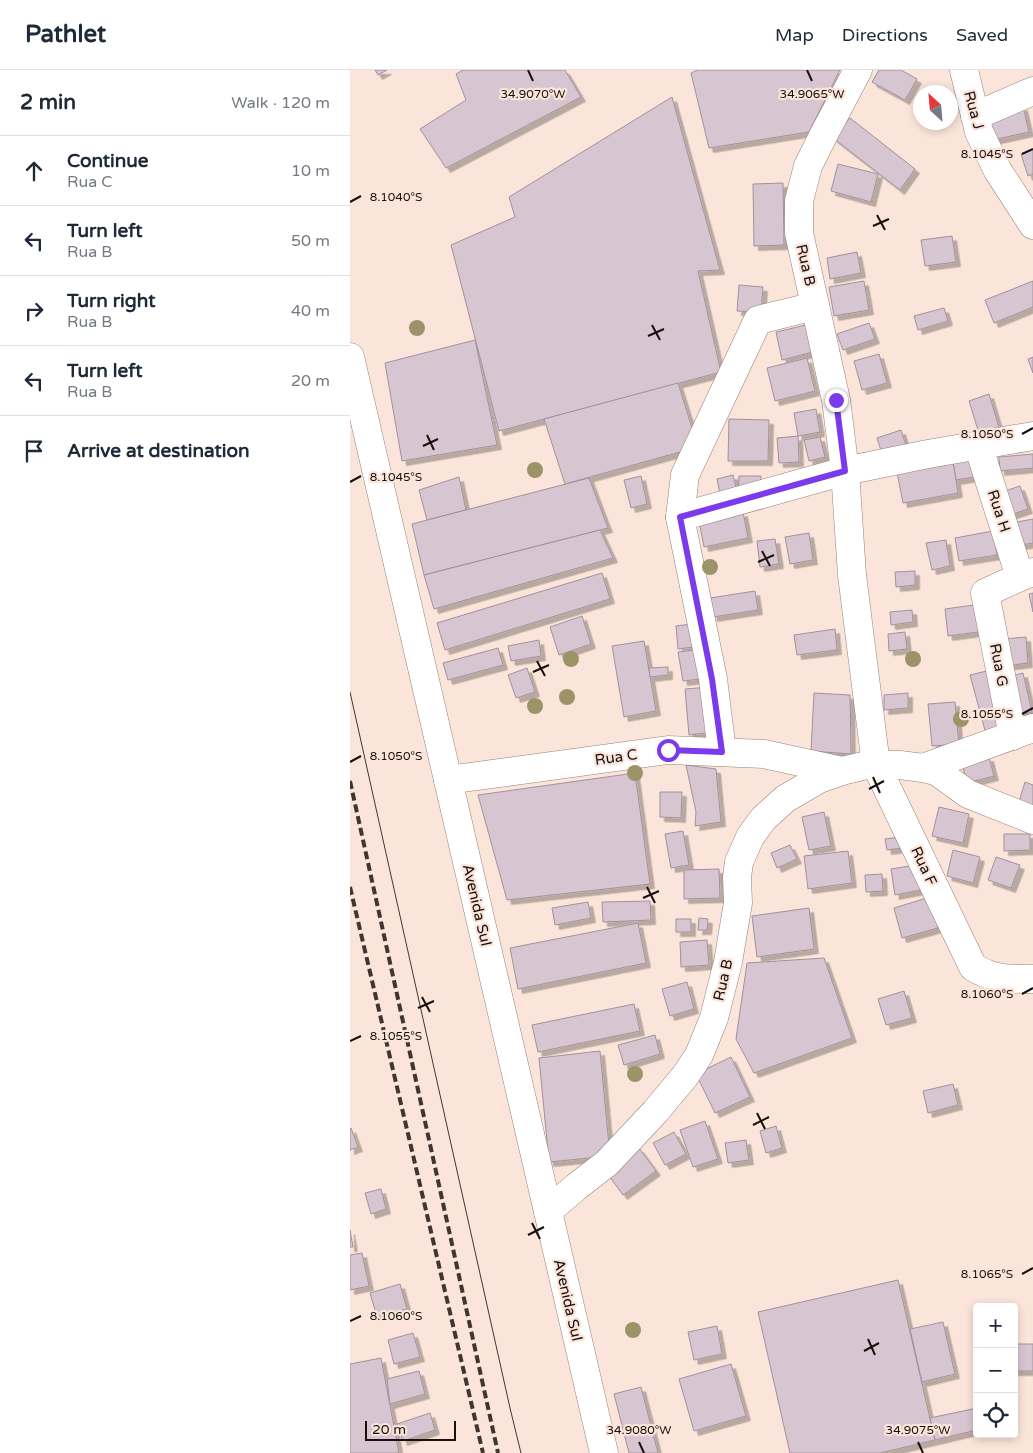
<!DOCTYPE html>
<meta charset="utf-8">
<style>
:root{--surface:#fff;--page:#f2f2f3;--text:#1f2937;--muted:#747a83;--line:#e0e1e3}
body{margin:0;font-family:"Varela Round",sans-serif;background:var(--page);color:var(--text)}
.controls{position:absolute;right:15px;bottom:15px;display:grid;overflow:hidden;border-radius:5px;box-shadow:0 2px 8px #0003}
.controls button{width:45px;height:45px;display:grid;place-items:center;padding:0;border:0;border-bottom:1px solid var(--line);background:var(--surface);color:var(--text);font:25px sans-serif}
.compass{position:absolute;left:563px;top:15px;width:45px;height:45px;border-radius:50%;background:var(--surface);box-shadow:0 2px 8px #0003;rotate:334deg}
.scale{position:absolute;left:15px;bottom:12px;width:91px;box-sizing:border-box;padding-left:5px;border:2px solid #17100c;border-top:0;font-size:14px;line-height:18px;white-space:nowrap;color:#17100c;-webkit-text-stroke:4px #fbe5da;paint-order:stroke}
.stop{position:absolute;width:15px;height:15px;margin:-11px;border:4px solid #7c3aed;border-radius:50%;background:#fff}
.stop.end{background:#7c3aed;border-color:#fff;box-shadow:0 1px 5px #0008}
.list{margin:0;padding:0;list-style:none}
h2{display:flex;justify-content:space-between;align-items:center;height:65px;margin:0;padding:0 20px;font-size:21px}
h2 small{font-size:16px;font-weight:400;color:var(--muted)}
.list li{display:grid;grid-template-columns:32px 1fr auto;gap:15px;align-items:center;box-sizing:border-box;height:70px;padding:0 20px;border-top:1px solid var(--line)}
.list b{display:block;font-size:19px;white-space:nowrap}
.list p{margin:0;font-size:16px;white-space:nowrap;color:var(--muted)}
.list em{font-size:16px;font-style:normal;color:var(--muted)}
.icon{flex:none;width:28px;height:28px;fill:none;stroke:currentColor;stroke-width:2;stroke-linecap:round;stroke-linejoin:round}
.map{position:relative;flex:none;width:683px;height:1383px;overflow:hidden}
header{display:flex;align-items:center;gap:30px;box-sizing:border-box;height:70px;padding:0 25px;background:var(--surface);border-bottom:1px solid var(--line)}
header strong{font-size:24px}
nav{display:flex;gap:28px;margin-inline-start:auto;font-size:18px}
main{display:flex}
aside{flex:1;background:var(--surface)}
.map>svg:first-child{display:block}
.building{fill:#d8c5d2;stroke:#a2909c;filter:url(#shadow)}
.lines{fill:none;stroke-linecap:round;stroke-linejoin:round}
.minor-casing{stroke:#958278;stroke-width:29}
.minor{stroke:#fff;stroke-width:28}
.tram{stroke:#403631;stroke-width:1}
.rail{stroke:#403631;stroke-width:4;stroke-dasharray:8 4;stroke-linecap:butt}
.tree{fill:#9c9369}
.route{stroke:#7c3aed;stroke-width:6}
.ticks{fill:none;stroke:#17100c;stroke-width:2}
.labels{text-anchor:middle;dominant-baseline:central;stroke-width:4.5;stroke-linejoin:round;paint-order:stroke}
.street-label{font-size:15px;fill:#17100c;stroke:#fbe5da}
.ticks-label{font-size:12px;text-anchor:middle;fill:#17100c;stroke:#fbe5da;stroke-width:4.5;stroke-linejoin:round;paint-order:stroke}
</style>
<header>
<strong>Pathlet</strong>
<nav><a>Map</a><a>Directions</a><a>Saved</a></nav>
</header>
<main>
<aside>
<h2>2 min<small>Walk · 120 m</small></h2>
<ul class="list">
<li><svg class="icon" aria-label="ahead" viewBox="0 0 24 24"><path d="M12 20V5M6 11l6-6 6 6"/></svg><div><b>Continue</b><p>Rua C</p></div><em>10 m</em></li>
<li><svg class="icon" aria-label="left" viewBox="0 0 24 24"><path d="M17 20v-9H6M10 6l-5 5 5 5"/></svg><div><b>Turn left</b><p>Rua B</p></div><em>50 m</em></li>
<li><svg class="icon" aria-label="right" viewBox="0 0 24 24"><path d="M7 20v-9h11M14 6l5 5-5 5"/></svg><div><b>Turn right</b><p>Rua B</p></div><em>40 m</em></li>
<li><svg class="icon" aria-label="left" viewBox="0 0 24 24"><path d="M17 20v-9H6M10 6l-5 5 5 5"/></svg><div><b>Turn left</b><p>Rua B</p></div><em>20 m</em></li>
<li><svg class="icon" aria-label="arrive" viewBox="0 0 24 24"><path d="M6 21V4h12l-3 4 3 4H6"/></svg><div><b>Arrive at destination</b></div></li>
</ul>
</aside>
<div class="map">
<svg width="683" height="1383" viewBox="0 0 683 1383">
<defs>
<filter id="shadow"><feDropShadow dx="4.5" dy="4.5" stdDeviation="0" flood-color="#0004"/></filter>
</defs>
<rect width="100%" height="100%" fill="#fbe5da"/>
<!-- building -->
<g class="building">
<path d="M25 0H37L28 5Z"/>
<path d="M113 0H215L231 27 96 98 70 59 116 30 106 4Z"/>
<path d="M348 0H490L459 62 359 78 341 3Z"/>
<path d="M529 0H551L567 9 555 30 522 12Z"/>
<path d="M322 27 370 200 348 201 371 302 149 361 101 175 165 147 159 127Z"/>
<path d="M673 36 679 62 643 70 637 48Z"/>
<path d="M500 48 565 99 550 120 483 68Z"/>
<path d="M683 80V104L678 106 671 84Z"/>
<path d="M488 94 528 104 521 132 481 121Z"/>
<path d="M433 113 434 175 404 176 403 114Z"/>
<path d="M602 166 606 192 575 196 571 170Z"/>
<path d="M507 182 511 203 480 209 477 188Z"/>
<path d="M514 211 519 240 484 246 479 217Z"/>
<path d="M683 211V237L644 253 635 230Z"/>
<path d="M389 215 413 217 411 242 387 241Z"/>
<path d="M594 238 598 251 568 260 564 246Z"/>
<path d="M519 253 525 269 493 280 487 264Z"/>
<path d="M456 255 463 282 432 290 426 262Z"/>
<path d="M125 270 147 375 52 391 35 293Z"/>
<path d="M529 284 537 313 512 320 504 291Z"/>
<path d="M683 287V303L678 289Z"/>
<path d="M457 288 465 321 425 331 417 298Z"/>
<path d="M328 313 348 377 215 414 194 349Z"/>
<path d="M639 324 651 364 631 370 619 331Z"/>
<path d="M466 339 470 362 448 366 444 343Z"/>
<path d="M379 349 419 350 418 391H378Z"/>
<path d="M551 360 558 382 534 390 527 368Z"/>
<path d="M448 366 449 392 429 393 427 368Z"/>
<path d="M470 367 475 387 459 391 454 370Z"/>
<path d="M683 384V398L650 401 649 387Z"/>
<path d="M627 388 630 406 606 410 603 392Z"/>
<path d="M603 392 608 423 553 433 547 402Z"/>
<path d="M383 405 388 425 371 429 367 409Z"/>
<path d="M291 406 297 434 281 438 274 410Z"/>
<path d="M389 406H411L410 419 388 425Z"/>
<path d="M109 407 116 440 77 450 69 420Z"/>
<path d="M239 408 258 458 74 505 62 454Z"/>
<path d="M670 416 678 439 660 445 652 422Z"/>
<path d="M393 442 398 468 354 477 349 451Z"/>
<path d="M683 449V473L671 475 667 452Z"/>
<path d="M250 460 263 488 84 539 74 505Z"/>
<path d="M643 461 647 485 609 491 605 468Z"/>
<path d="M459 463 463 490 440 494 435 467Z"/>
<path d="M425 469 429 494 410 497 407 471Z"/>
<path d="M596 470 600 496 582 500 576 473Z"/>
<path d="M565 501V515L546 517 545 502Z"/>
<path d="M252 503 260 529 95 580 87 553Z"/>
<path d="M405 521 408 540 363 547 360 528Z"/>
<path d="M683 523V542L679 524Z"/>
<path d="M631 534 635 561 598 566 595 539Z"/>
<path d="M562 540 563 552 541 555 540 542Z"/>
<path d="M232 546 241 574 209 585 200 557Z"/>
<path d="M349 553 351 576 328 579 326 556Z"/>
<path d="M485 559 487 580 447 585 444 565Z"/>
<path d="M555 562 557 579 539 581 538 564Z"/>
<path d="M676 567 678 593 655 596 653 569Z"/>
<path d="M189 570 191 586 161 591 158 576Z"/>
<path d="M294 571 306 641 274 647 262 576Z"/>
<path d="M148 578 153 595 98 610 93 593Z"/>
<path d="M353 579 359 608 333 611 328 582Z"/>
<path d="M318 597V605L300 607 299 598Z"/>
<path d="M177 598 185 622 166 628 158 605Z"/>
<path d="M641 600 657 659 636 664 620 605Z"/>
<path d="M673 603 682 642 667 646 657 607Z"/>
<path d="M360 617 366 662 339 665 335 619Z"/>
<path d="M464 623 500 625 501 684 461 681Z"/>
<path d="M558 623V638L534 640V625Z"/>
<path d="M605 632 609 674 582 676 578 634Z"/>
<path d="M639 687 644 706 617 713 612 694Z"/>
<path d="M336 695 366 699 371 752 345 756 346 742Z"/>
<path d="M285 703 300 814 157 830 128 725Z"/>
<path d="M675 712 683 715V743L667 738Z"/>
<path d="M310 722H332L331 748 310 747Z"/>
<path d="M589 737 619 744 613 773 582 766Z"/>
<path d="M474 742 481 776 459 780 452 747Z"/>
<path d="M333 761 339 795 321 798 315 764Z"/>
<path d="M654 764H680V780L654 781Z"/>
<path d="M550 767 552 778 537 780 535 769Z"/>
<path d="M440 775 447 789 427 798 421 783Z"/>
<path d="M603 780 630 787 623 813 597 806Z"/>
<path d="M498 781 502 813 458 819 454 786Z"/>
<path d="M646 787 670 795 661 818 638 810Z"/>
<path d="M572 794 576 819 545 825 541 799Z"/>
<path d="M369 799 370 828 334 829V800Z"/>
<path d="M532 804 533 821 516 822 515 805Z"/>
<path d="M580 827 588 858 552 868 544 838Z"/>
<path d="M300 831 301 850 253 852 252 832Z"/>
<path d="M238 832 241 848 205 855 202 838Z"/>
<path d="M459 838 464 879 407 887 402 846Z"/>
<path d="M349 848 358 849 357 860H348Z"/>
<rect x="326" y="849" width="15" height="13"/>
<path d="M288 853 296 893 168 919 160 878Z"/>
<path d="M357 870 359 895 331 897 330 872Z"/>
<path d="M474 888 502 968 404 1003 386 969 397 893Z"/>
<path d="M337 912 344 939 320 946 312 919Z"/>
<path d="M554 921 562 948 536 955 528 929Z"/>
<path d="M284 934 290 961 188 982 182 955Z"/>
<path d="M305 965 310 984 274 995 268 975Z"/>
<path d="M250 981 260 1086 199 1092 189 988Z"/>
<path d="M381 987 400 1027 365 1043 346 1004Z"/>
<path d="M603 1014 608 1035 578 1043 573 1021Z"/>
<path d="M355 1051 368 1089 343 1097 330 1060Z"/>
<path d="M426 1056 432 1078 416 1083 410 1061Z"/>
<path d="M1 1058 8 1077 0 1080V1059Z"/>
<path d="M324 1062 336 1084 315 1095 303 1073Z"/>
<path d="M396 1070 399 1090 378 1093 375 1073Z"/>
<path d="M289 1078 306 1101 273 1125 256 1102Z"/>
<path d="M31 1119 36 1139 21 1144 15 1123Z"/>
<path d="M0 1160 3 1177H0Z"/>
<path d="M12 1183 19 1216 0 1220V1185Z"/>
<path d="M548 1210 585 1370 530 1383H440L408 1242Z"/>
<path d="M50 1214 57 1239 27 1247 20 1223Z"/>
<path d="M593 1252 605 1304 572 1312 560 1259Z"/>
<path d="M367 1256 372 1284 344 1290 338 1262Z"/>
<path d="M63 1263 70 1287 44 1294 38 1270Z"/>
<rect x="664" y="1274" width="19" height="27"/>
<path d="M31 1288 49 1383H0V1294Z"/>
<path d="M381 1294 396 1346 344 1361 329 1309Z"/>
<path d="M69 1301 75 1324 40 1334 37 1309Z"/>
<path d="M291 1317 308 1383H279L264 1324Z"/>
<path d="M627 1338V1360L585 1370 580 1348Z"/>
<path d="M80 1343 85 1360 53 1371 47 1354Z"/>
</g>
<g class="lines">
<!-- minor casing -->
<g class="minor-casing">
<g id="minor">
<path d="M508 0 474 64 458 96 449 131V163L486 330 495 401 502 505 526 695 623 897C644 910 660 909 683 909"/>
<path d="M614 0 629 62 648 101 683 155"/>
<path d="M625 46 683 21"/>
<path d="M0 287 254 1383"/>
<path d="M628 375 670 507"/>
<path d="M330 447 495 401 578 384 683 366"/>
<path d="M663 666 635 523 670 507 683 502"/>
<path d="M372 682 363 609 330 447 335 405 408 250 465 236"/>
<path d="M573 698 683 658"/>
<path d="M98 710 318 680 414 684 492 701"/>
<path d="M198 1141 226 1117 257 1093 305 1042 335 1006 349 985 364 948 378 892 388 833 387 807 389 792 400 767 413 749 435 729 469 709 492 701 517 695H550L573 698 586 701 618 724 683 750"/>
</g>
</g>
<!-- minor -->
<use href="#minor" class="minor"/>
<!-- tram -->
<path class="tram" d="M0 622 160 1338 171 1383"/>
<!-- rail -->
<g class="rail">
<path d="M0 711 148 1383"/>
<path d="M0 817 133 1383"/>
</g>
</g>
<!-- trees -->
<g class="tree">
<circle cx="67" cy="258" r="8"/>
<circle cx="185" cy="400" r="8"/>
<circle cx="360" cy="497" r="8"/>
<circle cx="221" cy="589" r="8"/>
<circle cx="563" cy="589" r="8"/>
<circle cx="217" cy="627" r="8"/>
<circle cx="185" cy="636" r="8"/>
<circle cx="611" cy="649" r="8"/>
<circle cx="285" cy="703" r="8"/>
<circle cx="285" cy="1004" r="8"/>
<circle cx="283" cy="1260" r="8"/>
</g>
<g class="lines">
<!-- route -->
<path class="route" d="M318 680 372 682 362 609 330 447 495 401 486 330"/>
</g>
<!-- ticks -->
<path class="ticks" d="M178 0 183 11M457 0 462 11M672 84 683 79M0 132 11 126M527 145 535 160M523 156 539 149M302 255 310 270M298 266 314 259M672 364 683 358M77 365 84 380M73 376 88 369M0 412 11 406M412 481 420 496M408 492 424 485M187 591 195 606M183 602 199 595M672 644 683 638M0 692 11 686M523 707 530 723M519 719 534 711M297 817 305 833M293 828 309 821M672 924 683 918M72 927 80 942M68 938 84 931M0 971 11 966M407 1043 415 1059M403 1055 419 1047M182 1153 190 1169M178 1165 194 1157M672 1204 683 1198M0 1251 11 1246M518 1269 525 1285M514 1281 529 1273M289 1372 294 1383M568 1372 573 1383"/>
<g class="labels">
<!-- street labels -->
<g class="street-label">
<text transform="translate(624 40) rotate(75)">Rua J</text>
<text transform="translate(456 195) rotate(77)">Rua B</text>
<text transform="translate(649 441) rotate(72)">Rua H</text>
<text transform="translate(649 595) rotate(79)">Rua G</text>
<text transform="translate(266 687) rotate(-8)">Rua C</text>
<text transform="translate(574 796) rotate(65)">Rua F</text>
<text transform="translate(127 835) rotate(77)">Avenida Sul</text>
<text transform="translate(373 910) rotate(-77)">Rua B</text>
<text transform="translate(218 1230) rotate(77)">Avenida Sul</text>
</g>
</g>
<g class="ticks-label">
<text x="183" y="28">34.9070°W</text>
<text x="462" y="28">34.9065°W</text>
<text x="637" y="88">8.1045°S</text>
<text x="46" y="131">8.1040°S</text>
<text x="637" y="368">8.1050°S</text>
<text x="46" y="411">8.1045°S</text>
<text x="637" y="648">8.1055°S</text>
<text x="46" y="690">8.1050°S</text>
<text x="637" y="928">8.1060°S</text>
<text x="46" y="970">8.1055°S</text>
<text x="637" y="1208">8.1065°S</text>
<text x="46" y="1250">8.1060°S</text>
<text x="289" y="1364">34.9080°W</text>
<text x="568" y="1364">34.9075°W</text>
</g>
</svg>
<div class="controls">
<button>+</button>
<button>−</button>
<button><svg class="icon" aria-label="locate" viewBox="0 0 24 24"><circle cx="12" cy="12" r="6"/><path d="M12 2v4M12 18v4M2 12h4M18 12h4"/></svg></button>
</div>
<svg class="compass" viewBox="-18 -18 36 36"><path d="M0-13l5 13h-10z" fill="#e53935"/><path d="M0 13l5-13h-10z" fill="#747a83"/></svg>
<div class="scale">20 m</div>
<div class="stop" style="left:318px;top:680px"></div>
<div class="stop end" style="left:486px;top:330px"></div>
</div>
</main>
